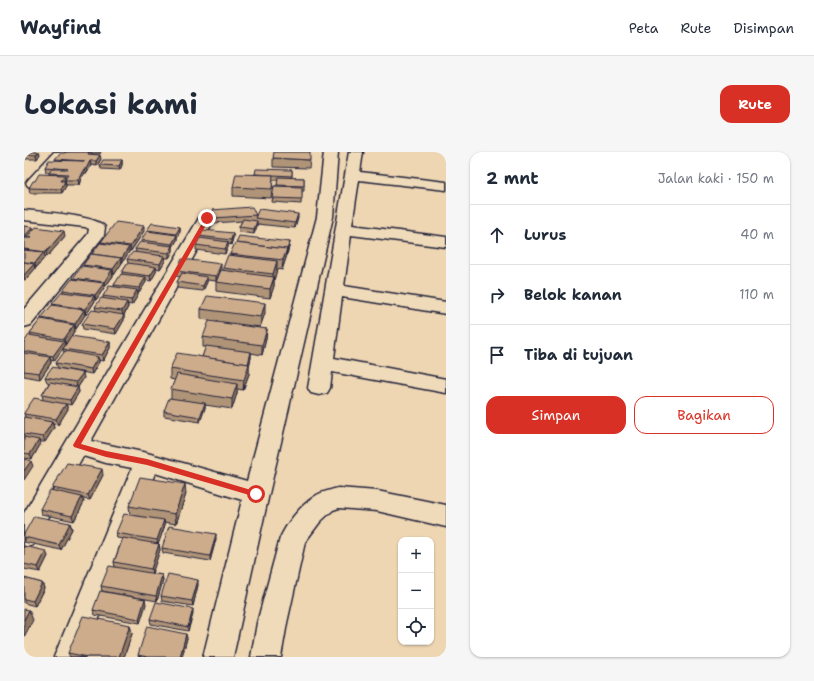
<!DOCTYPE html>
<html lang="id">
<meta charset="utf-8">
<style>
:root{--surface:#fff;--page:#f6f6f7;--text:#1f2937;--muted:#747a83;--line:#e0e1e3;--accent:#d93025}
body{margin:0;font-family:"Shantell Sans",sans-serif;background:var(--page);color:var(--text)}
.controls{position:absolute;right:12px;bottom:12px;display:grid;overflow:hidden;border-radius:8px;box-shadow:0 1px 3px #0004}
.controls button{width:36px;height:36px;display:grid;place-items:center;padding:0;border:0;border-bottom:1px solid var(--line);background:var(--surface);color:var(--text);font:20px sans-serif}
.stop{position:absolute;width:12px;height:12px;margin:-9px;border:3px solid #d93025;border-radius:50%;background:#fff}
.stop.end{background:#d93025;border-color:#fff;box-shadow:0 1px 4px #0008}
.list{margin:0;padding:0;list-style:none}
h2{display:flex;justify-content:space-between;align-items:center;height:52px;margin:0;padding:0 16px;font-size:17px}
h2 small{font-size:13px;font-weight:400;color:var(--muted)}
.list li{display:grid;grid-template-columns:26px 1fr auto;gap:12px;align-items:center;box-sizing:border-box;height:60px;padding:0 16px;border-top:1px solid var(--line)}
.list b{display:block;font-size:15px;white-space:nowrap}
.list em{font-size:13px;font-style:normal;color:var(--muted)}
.actions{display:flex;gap:8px;padding:12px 16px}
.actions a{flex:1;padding:9px 0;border:1px solid var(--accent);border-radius:12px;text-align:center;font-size:14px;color:var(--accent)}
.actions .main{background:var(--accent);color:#fff}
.icon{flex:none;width:22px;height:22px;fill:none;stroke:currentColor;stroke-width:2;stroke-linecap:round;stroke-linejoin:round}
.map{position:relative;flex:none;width:422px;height:505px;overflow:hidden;border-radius:12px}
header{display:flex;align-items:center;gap:24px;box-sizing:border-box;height:56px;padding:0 20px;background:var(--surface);border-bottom:1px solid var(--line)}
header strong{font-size:19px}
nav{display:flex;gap:22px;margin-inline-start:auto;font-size:14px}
.intro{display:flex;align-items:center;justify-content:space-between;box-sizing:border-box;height:96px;padding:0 24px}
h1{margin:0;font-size:28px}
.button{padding:10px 18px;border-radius:12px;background:var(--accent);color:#fff;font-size:14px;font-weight:700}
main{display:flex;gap:24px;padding:0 24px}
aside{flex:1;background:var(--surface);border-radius:12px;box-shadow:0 1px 3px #0004}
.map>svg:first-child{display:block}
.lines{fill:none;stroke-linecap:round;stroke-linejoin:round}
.street-casing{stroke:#22223b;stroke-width:3}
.street{fill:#efdbb9;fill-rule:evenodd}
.wall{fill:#b09478;stroke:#22223b}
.shaded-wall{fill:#907862;stroke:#22223b}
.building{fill:#cdac8c;stroke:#22223b}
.route{fill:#d93025}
</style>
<header>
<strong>Wayfind</strong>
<nav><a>Peta</a><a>Rute</a><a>Disimpan</a></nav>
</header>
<div class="intro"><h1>Lokasi kami</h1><a class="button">Rute</a></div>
<main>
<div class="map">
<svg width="422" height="505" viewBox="0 0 422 505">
<rect width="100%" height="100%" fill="#eed6b3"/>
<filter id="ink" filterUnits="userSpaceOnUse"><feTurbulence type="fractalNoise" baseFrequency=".025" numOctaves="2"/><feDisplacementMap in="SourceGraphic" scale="8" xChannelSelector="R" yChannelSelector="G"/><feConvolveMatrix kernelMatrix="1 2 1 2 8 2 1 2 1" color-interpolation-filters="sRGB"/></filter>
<g filter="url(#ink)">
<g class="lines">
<!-- street casing -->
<g class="street-casing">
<g id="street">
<path d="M30 0H44L14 34 9 35 4 34 2 31 4 28Z"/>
<path d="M300 0H314L309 65 245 342 209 505H179L218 348 131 321 60 505H30L108 316 82 311 59 304 9 393 0 396V361L175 66 177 63 183 61 189 63 191 66 67 289 123 301 223 329 293 65Z"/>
<path d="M325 0H339L336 20 422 30V38L335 28 328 73 422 85V95L327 83 320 134 422 150V162L318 145 310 206 422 227V241L308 220 306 236 303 241 295 243 287 241 284 236Z"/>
<path d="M0 58C16 60 73 63 81 75L80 83 78 86 7 173 0 175V157L64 82 65 77 61 75 0 68Z"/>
<path d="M314 336 353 339 422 353V375L353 359 315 356 309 358 296 370 281 390 263 471 257 505H227L233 471 256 386C263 371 276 354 290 345 296 340 307 338 314 336Z"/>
</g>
</g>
<!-- street -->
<use href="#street" class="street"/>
</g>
<!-- wall -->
<g class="wall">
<path d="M0 0H15L16 2 13 7H0Z"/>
<path d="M41 0H77L76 2H68L67 3 77 7 73 14 67 13 63 21H61L57 26 55 33H42L41 28 42 26H41V27L40 29H41L42 34 38 41H6L5 36 11 29 25 22V20H22L21 15 32 8 31 7 41 1 42 0Z"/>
<path d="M249 6 286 8 285 16 249 15Z"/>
<path d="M98 8V13L96 18 77 17 76 13Z"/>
<path d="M268 18V26H280V39H278L277 52 248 50 250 34H253L254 28H249L247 46 209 44V35L231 22Z"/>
<path d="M188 58 232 63V65L274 66 271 76 233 72V74L230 82 215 80V75L218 69 190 71 188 63Z"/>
<path d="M0 74 10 78 41 84 23 105 21 104V105L12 116H11V117L1 128H0Z"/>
<path d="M156 75V80L153 85V88L149 95V99L145 106H140L141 109 136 117 132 116V120L127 129 122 128V130L115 141H114V143L108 153 104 152V155L100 163V168L92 182 59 177 58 172 72 158 71 155 79 146V144L90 135V133L98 122V120L104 111 103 107 112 100 111 97 118 90 117 88 124 80 123 78Z"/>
<path d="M120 79 107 99H105V100L90 123 89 122V124L81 135H80V136L72 148H70L71 149 62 163 61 162V163L52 177H51V178L42 192H40L30 209 27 208V211L16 227 0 224V190L7 183 6 181 17 167V166L29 153 28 152 39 140V138L49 127V126L59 115V113L77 91V90Z"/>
<path d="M209 81V86L207 93 204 92V95L201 102 172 98V93L176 87 175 84Z"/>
<path d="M266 90 265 95 263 102H262V106L258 118 253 117 250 128V134L246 146 192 139V130L199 119V116L206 104V102Z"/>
<path d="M197 117 192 129 183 128V130L179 139 153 136V130L156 125 152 124V119Z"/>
<path d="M177 157 241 161 236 175 177 167Z"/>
<path d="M243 177 242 187 238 203 227 201V206L225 214V222L219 238 213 237V241L208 257 181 253V256L176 270 140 264V259L147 246V237L151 228 146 227V217L178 205 182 195H179V185Z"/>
<path d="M86 190V196L79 209 75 208V210L68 222 34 216 32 211 40 201 39 197Z"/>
<path d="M21 225 60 226 54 235 55 240 47 253 42 252 44 257 34 273 29 272 30 276 21 290H15L16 293 8 307 0 306V265H1L0 261 19 247 18 243 25 231 23 230Z"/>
<path d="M79 323 66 348 59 347 60 350 50 369 17 362 16 357 29 339 28 336Z"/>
<path d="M162 342 152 372 140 370 141 373 134 392H135L136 398 128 421 138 423 139 428 133 449 78 439 77 434 91 415 90 410 98 387 93 386 92 381 106 363 105 354Z"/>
<path d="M46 371 48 377 37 398 0 390V385Z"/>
<path d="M192 387 186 409 139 401 138 396Z"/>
<path d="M0 394 24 404 16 420 0 417Z"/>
<path d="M0 426 18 431 20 436 11 454 0 451Z"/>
<path d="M174 433 169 454 138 449 137 444Z"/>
<path d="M122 452 116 471 71 463 69 458Z"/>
<path d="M169 462 164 479 127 472 126 467Z"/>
<path d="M106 473 108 482 100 505H46L44 501Z"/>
<path d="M163 486 158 505H115L114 503Z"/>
</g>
<!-- shaded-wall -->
<g class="shaded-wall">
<path d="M14 0H15L16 2 13 7 12 3Z"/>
<path d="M65 0H67L68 2 65 7 64 2Z"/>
<path d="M76 3 77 7 73 14 72 9Z"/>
<path d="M98 8V13L96 18 95 14Z"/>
<path d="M66 9 67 13 63 21 62 17Z"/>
<path d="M60 17 61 21 57 26 55 33 54 28 57 22Z"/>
<path d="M41 23V27L38 34 37 29Z"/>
<path d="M41 29 42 34 38 41 37 37Z"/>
<path d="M274 62V66L271 76V71Z"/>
<path d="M233 69V74L230 82V77Z"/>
<path d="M120 74V79L107 99 106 94Z"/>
<path d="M9 75 10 80 3 85 4 87 2 90 0 85Z"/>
<path d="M156 75V80L153 85V88L149 95V99L145 106V101L148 95V92L152 85V82Z"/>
<path d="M40 79 41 84 23 105 22 100Z"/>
<path d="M209 81V86L207 93V88Z"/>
<path d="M204 90V95L201 102V97Z"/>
<path d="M266 90 265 95 263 102V97Z"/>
<path d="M105 95V100L98 111V106Z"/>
<path d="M263 97 262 106 258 118 259 108Z"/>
<path d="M20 100 21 105 12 116 11 111Z"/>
<path d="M140 104 141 109 136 117V112Z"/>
<path d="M97 106 98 111 90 123 89 117Z"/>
<path d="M253 109V118L250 128V134L246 146V137L249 129V122Z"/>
<path d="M10 112 11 117 1 128 0 123Z"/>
<path d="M197 112V117L192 129V124Z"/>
<path d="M132 115V120L127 129 126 124Z"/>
<path d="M88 118 89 124 81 135 80 130Z"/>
<path d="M122 125V130L115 141V136Z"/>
<path d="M183 125V130L179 139V134Z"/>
<path d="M80 131V136L72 148 71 143Z"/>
<path d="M113 138 114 143 108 153 107 148Z"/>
<path d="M70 144 71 149 62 163 61 157Z"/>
<path d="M103 150 104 155 99 164 98 159Z"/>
<path d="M241 151V161L236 175 237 165Z"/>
<path d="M60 158 61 163 52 177 51 172Z"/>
<path d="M100 163V168L92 182 91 177Z"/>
<path d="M50 173 51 178 42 192 40 187Z"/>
<path d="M243 177 242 187 238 203V193Z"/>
<path d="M40 189 41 194 30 209 29 204Z"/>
<path d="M86 190V196L79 209 78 203Z"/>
<path d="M227 200V206L225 214V222L219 238 220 228Z"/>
<path d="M26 205 27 211 16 227 15 221Z"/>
<path d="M74 205 75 210 68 222 67 217Z"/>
<path d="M59 221 60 226 54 235 55 240 47 253 46 248 53 236 52 230Z"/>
<path d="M213 232V241L208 257V247Z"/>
<path d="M181 251V256L176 270V265Z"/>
<path d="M42 252 44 257 34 273 32 267Z"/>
<path d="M28 270 30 276 21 290 19 285Z"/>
<path d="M15 288 16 293 8 307 6 302Z"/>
<path d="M7 309 9 314 0 328V319Z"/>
<path d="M78 317 79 323 66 348 64 343Z"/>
<path d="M161 332 162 342 152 372 151 362Z"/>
<path d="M58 345 60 350 50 369 48 364Z"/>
<path d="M140 368 141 373 134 393 133 388Z"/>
<path d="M46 371 48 377 37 398 35 393Z"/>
<path d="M192 382V387L186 409V404Z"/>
<path d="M135 392 136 398 128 422 127 417Z"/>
<path d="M22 399 24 404 16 420 14 415Z"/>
<path d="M138 423 139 428 133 449 132 444Z"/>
<path d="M174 428V433L169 454 168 449Z"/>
<path d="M18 431 20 436 11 454 9 449Z"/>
<path d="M121 447 122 452 116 471 115 467Z"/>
<path d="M169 457V462L164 479V475Z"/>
<path d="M5 458 9 468 0 485V468Z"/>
<path d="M106 473 108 482 100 505H95Z"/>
<path d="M162 482 163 486 158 505H156Z"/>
</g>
<!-- building -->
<g class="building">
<path d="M0 0H14L12 3 0 2Z"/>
<path d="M42 0H65L64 2 76 3 72 9H66L62 17H60L57 22 54 28H41L44 22 25 21 27 17H44L21 15 25 8 61 9 31 7 36 1H41Z"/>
<path d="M250 0H286V8L249 6Z"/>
<path d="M79 8H98L95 14 76 13Z"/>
<path d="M232 17 268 18V24L231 22Z"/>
<path d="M15 22 41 23 37 29H41L37 37 5 36 9 29H11Z"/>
<path d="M212 22 249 23 248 37 209 35Z"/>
<path d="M254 25 280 26V34L253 33Z"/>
<path d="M250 34 278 35V47L248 46Z"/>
<path d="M228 55 232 63 190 66 188 58Z"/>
<path d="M235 57 274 62 271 71 231 66Z"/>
<path d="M219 67 233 69 230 77 215 75Z"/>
<path d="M92 70 120 74 106 94 77 90Z"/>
<path d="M128 71 156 75 152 82 123 78Z"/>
<path d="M0 74 9 75 0 85Z"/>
<path d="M12 75 40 79 22 100 0 97V88L2 86H8L3 85Z"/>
<path d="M179 78 209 81 207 88 175 84Z"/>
<path d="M123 79 153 83 148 92 117 88Z"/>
<path d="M215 84 266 90 263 97 212 91Z"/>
<path d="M176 86 204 90 201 97 172 93Z"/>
<path d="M116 90 149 94 145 101 111 97Z"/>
<path d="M76 91 105 95 98 106 68 102Z"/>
<path d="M211 91 263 97 259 108 206 102Z"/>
<path d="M0 98 20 100 11 111 0 110Z"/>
<path d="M109 100 140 104 136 112 103 107Z"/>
<path d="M67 102 97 106 89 117 59 113Z"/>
<path d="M204 103 253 109 249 122 199 116Z"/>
<path d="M158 107 197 112 192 124 152 119Z"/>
<path d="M0 110 10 112 0 123Z"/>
<path d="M104 111 132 115 126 124 98 120Z"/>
<path d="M58 114 88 118 80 130 49 126Z"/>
<path d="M197 118 250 125 246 137 192 130Z"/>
<path d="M158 121 183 125 179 134 153 130Z"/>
<path d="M97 122 122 125 115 136 90 133Z"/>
<path d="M48 127 80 131 71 143 39 138Z"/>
<path d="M85 134 113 138 107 148 79 144Z"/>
<path d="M38 140 70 144 61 157 28 152Z"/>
<path d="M183 144 241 151 237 165 177 157Z"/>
<path d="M77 146 103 150 98 159 71 155Z"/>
<path d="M28 153 60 158 51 172 17 166Z"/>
<path d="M68 158 100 163 91 177 58 172Z"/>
<path d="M17 167 50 173 40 187 6 181Z"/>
<path d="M185 169 243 177 238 193 179 185Z"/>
<path d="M5 183 40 189 29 204 0 199V190Z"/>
<path d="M47 184 86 190 78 203 39 197Z"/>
<path d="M182 194 227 200 224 212 178 205Z"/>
<path d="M41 199 74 205 67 217 32 211Z"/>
<path d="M0 201 26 205 15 221 0 219Z"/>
<path d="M153 201 225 212 220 228 146 217Z"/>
<path d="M28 215 59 221 52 230 21 225Z"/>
<path d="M153 222 213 232 208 247 147 237Z"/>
<path d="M26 230 54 235 46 248 18 243Z"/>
<path d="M10 246 42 252 32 267 0 262V261Z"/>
<path d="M145 246 181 251 176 265 140 259Z"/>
<path d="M0 265 28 270 19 285 0 282Z"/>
<path d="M0 285 15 288 6 302 0 301Z"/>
<path d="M0 307 7 309 0 319Z"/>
<path d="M43 311 78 317 64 343 28 336Z"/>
<path d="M116 325 161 332 151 362 105 354Z"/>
<path d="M26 338 58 345 48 364 16 357Z"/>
<path d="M100 362 140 368 133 388 92 381Z"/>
<path d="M10 364 46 371 35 393 0 385V382Z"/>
<path d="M145 374 192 382 186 404 138 396Z"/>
<path d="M99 386 135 392 127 417 90 410Z"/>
<path d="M0 394 22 399 14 415 0 412Z"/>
<path d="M85 414 138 423 132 444 77 434Z"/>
<path d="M144 422 174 428 168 449 137 444Z"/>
<path d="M0 426 18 431 9 449 0 447Z"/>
<path d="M76 439 121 447 115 467 69 458Z"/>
<path d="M132 450 169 457 164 475 126 467Z"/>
<path d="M0 457 5 458 0 468Z"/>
<path d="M59 464 106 473 95 505H64L44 501Z"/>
<path d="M123 474 162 482 156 505H124L114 503Z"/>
</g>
</g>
<!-- route -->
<path class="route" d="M183 65 186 66 57 292 82 299 123 307 234 340V344L232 345 123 313 82 305 50 295 49 293 181 66Z"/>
</svg>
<div class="controls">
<button>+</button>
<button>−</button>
<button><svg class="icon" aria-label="locate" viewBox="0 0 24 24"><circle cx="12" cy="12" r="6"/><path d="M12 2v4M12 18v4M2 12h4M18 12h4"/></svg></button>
</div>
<div class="stop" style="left:232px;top:342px"></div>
<div class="stop end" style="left:183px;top:66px"></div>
</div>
<aside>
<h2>2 mnt<small>Jalan kaki · 150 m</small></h2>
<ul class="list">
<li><svg class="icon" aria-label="ahead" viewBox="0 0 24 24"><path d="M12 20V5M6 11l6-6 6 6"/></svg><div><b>Lurus</b></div><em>40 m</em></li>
<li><svg class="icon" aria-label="right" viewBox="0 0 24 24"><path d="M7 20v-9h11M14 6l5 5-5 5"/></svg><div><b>Belok kanan</b></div><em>110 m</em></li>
<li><svg class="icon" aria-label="arrive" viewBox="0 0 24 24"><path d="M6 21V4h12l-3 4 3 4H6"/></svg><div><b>Tiba di tujuan</b></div></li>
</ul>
<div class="actions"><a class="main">Simpan</a><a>Bagikan</a></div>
</aside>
</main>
